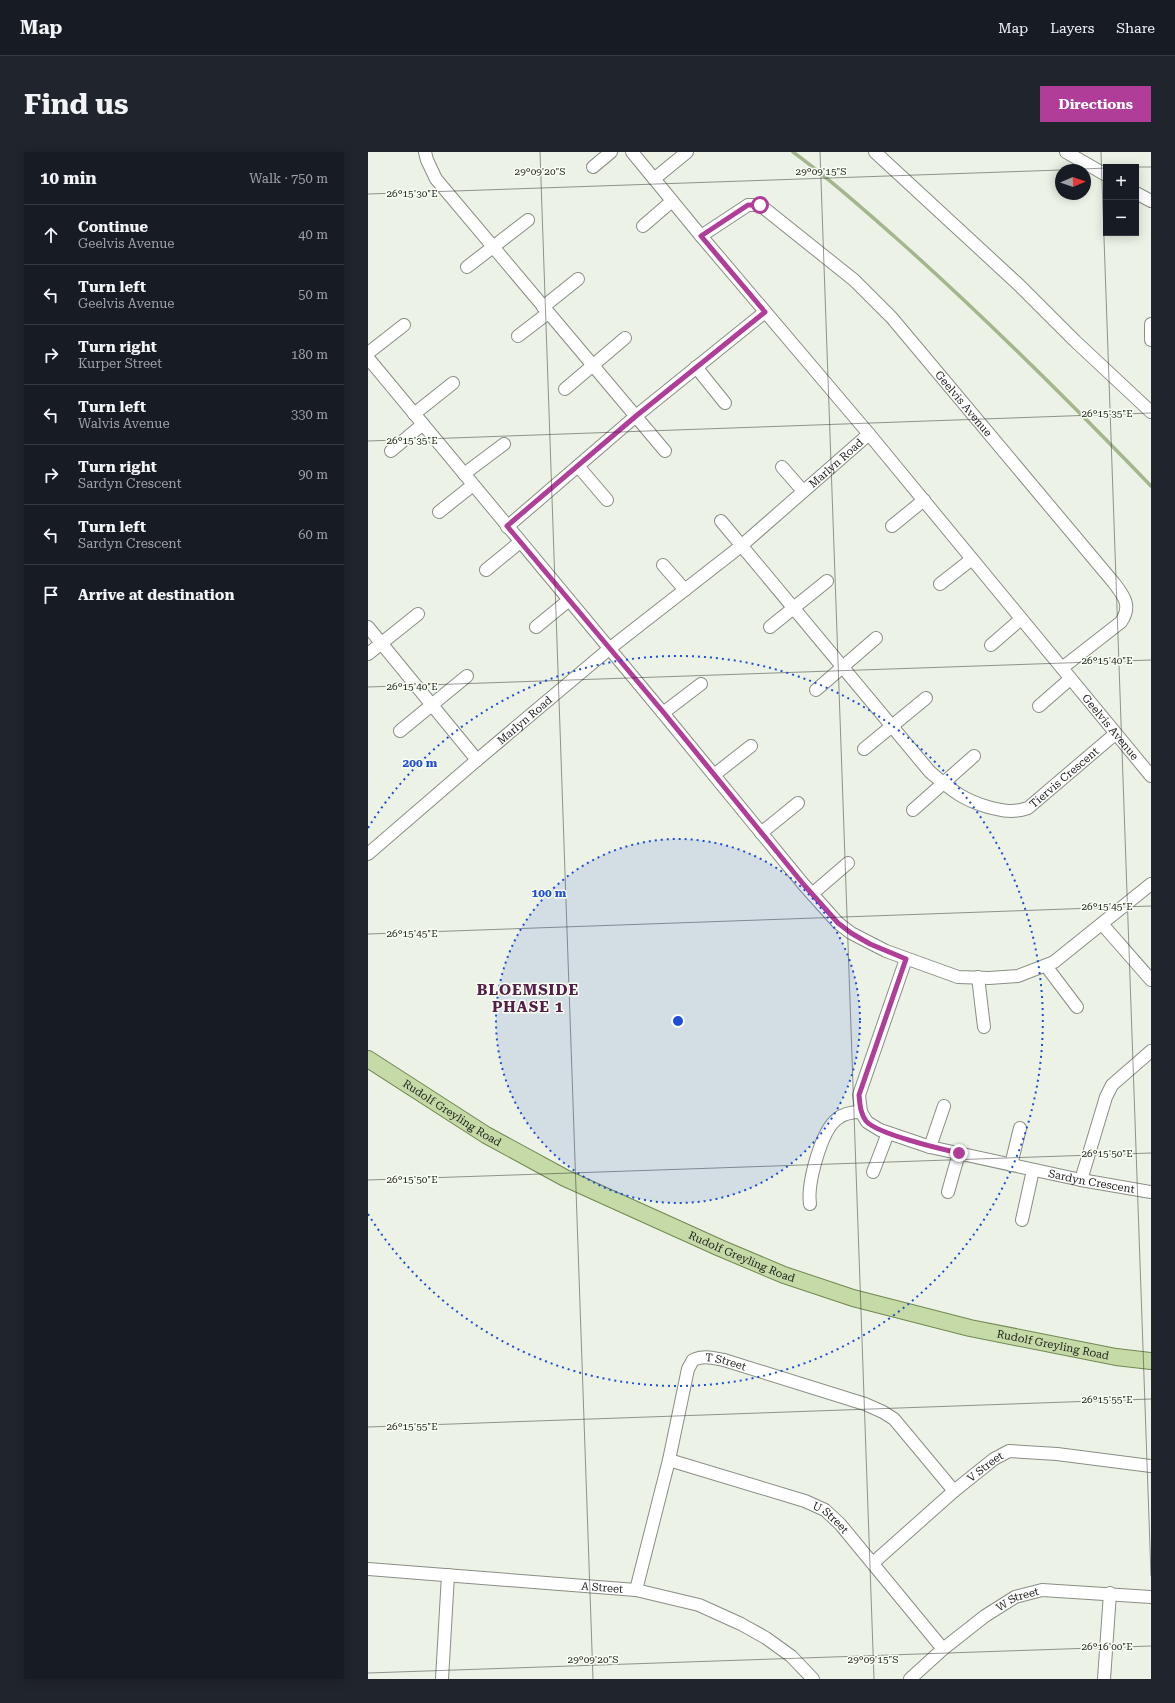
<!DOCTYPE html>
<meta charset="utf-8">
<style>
:root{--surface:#171b24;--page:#20242c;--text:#f1f3f6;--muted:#9ea1a6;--line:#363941;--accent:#b03d98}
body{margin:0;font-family:"Roboto Serif",serif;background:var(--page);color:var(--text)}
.controls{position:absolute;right:12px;top:12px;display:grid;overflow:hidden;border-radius:0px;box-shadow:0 2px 10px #0003}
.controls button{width:36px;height:36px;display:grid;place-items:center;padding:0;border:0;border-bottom:1px solid var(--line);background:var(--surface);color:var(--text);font:20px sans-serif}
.compass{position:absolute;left:687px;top:12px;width:36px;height:36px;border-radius:50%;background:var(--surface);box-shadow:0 2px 10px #0003;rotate:88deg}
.stop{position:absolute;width:12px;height:12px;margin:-9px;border:3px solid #b03d98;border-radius:50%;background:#fff}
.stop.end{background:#b03d98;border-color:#fff;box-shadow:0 1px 4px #0008}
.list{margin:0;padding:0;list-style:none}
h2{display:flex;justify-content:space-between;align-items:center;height:52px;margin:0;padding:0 16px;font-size:17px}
h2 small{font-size:13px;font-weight:400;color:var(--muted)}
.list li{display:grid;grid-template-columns:26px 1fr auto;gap:12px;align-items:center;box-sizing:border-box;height:60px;padding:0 16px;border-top:1px solid var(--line)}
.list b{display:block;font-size:15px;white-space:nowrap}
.list p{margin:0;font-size:13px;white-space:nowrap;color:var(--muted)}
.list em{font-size:13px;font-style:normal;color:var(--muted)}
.icon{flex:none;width:22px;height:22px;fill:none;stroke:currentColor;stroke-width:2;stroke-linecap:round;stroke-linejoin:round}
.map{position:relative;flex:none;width:783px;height:1527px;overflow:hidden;border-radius:0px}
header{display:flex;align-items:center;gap:24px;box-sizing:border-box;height:56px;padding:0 20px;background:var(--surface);border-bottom:1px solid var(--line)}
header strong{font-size:19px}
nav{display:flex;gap:22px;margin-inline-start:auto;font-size:14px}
.intro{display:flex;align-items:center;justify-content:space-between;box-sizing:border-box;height:96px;padding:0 24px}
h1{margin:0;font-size:28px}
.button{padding:10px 18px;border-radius:0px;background:var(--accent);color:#fff;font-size:14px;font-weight:700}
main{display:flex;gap:24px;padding:0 24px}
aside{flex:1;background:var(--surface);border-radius:0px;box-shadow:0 2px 10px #0003}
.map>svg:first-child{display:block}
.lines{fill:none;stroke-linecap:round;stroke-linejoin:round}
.stream{stroke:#a3b68c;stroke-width:3.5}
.minor-casing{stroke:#898e84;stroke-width:14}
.major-casing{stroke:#718850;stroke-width:18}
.minor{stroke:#fff;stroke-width:12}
.major{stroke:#c5daa7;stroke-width:16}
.route{stroke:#b03d98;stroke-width:5}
.ticks{fill:none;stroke:#1d1f1b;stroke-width:1;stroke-opacity:0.45}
.ring{fill:none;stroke:#1d4ed8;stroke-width:2;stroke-dasharray:2 4}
.labels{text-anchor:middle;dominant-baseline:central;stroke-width:3;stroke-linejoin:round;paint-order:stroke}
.street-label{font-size:11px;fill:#1d1f1b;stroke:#fafff4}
.district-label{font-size:15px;font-weight:bold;letter-spacing:1px;fill:#551d48;stroke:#fafff4}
.ticks-label{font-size:10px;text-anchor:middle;fill:#1d1f1b;stroke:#fafff4;stroke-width:3;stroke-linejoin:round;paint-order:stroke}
.centre{fill:#1d4ed8;stroke:#fafff4;stroke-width:2}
.ring-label{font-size:12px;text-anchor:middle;font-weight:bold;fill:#1d4ed8;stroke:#fafff4;stroke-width:3;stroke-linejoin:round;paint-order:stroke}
</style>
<header>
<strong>Map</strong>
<nav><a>Map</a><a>Layers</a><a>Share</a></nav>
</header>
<div class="intro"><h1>Find us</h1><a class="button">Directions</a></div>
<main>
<aside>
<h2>10 min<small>Walk · 750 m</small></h2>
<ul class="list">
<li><svg class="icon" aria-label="ahead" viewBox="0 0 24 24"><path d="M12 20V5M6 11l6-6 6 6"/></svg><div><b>Continue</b><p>Geelvis Avenue</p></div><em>40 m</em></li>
<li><svg class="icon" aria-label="left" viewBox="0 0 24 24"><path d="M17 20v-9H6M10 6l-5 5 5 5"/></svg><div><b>Turn left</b><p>Geelvis Avenue</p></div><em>50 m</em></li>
<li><svg class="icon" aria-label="right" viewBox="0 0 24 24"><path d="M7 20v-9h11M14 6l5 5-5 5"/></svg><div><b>Turn right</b><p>Kurper Street</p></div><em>180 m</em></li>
<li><svg class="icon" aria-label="left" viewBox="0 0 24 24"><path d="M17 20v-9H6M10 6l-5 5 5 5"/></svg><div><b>Turn left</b><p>Walvis Avenue</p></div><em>330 m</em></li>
<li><svg class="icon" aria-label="right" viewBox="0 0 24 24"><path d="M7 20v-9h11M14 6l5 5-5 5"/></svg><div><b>Turn right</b><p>Sardyn Crescent</p></div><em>90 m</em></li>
<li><svg class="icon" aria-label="left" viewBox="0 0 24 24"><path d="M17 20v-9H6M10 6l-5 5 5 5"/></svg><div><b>Turn left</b><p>Sardyn Crescent</p></div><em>60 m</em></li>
<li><svg class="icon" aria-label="arrive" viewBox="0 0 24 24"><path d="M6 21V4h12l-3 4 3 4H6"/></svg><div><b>Arrive at destination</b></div></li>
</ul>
</aside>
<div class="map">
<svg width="783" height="1527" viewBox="0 0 783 1527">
<rect width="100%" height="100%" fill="#ecf2e6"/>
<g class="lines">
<!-- stream -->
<path class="stream" d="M425 0C461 26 494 56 527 85 616 164 700 248 783 334"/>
<!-- minor casing -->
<g class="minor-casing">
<g id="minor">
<path d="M57 0 59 8 68 27 297 299"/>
<path id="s1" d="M264 0 333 84 501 282 783 624"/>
<path d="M507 0 651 133 707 189 783 260"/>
<path d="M698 0 738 23"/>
<path d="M225 15 243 0"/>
<path d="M286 27 319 0"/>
<path d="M768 41 783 49"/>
<path d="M275 74 304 49"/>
<path id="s2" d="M333 84 380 53H392L486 128 524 166 746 431C756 444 764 454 753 470L694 516"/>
<path d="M99 115 160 68"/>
<path d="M175 155 210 127"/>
<path d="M783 172V188"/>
<path d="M150 184 180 161"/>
<path d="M0 201 36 173"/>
<path d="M0 206 295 561 436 733 470 771 483 781 518 799 590 825 621 826 650 824 686 810 783 732"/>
<path d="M328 215 357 251"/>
<path d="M197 237 257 186"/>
<path d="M46 262 85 231"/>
<path d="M23 299 55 272"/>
<path d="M210 314 239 348"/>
<path d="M414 315 435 339"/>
<path d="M96 322 136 292"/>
<path d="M71 360 105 333"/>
<path id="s3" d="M353 369 562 620C584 638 593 647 620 655 635 659 645 661 660 656L747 582"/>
<path d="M524 374 556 348"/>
<path d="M139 375 268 264 397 160"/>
<path d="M295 413 317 438"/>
<path d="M118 418 152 390"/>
<path d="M572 432 604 407"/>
<path d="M0 475 109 608"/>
<path d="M168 475 201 448"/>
<path d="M402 475 459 429"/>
<path d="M623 493 653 467"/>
<path d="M0 502 50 462"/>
<path d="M448 538 508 486"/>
<path d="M671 554 702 527"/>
<path d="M295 561 333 532"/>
<path d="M32 579 99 524"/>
<path d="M496 597 558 546"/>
<path d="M346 623 383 594"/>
<path d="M545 658 606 604"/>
<path d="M393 681 430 651"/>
<path id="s4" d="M0 702 109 608 241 497 373 394 501 282"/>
<path d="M444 742 480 711"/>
<path d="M734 772 783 828"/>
<path id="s5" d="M538 807 491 943 493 960 499 970 512 978 562 995 713 1028 783 1040"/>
<path d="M678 814 709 855"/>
<path d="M610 825 616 875"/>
<path d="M562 995 576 954"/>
<path d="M643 1013 652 976"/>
<path d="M505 1020 520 981"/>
<path d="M713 1028 738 945 744 933 783 899"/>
<path d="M580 1040 591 1001"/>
<path d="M442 1052C439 1032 453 979 469 967 476 961 484 960 493 960"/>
<path d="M654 1068 665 1018"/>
<path id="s6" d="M301 1308 437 1349 457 1358 472 1372 575 1497"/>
<path id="s7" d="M505 1411 586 1339 626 1307 641 1299 689 1302 783 1314"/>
<path id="s8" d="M0 1417 268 1438 331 1453 373 1472 398 1486 423 1504 445 1527"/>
<path id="s9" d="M268 1438 301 1308 320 1217 325 1208C336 1203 345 1206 356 1208L497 1252 515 1260 526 1267 586 1339"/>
<path d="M74 1527 80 1423"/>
<path id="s10" d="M542 1527 575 1497 617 1464 647 1445 674 1438 783 1445"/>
<path d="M736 1527 742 1441"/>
</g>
</g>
<!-- major casing -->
<g class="major-casing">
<g id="major">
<path id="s11" d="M0 907 118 983 197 1026 352 1096 416 1123 485 1146 602 1176 748 1205 783 1209"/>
</g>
</g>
<!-- minor -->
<use href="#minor" class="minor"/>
<!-- major -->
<use href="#major" class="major"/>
</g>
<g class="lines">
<!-- route -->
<path class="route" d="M392 53H380L333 84 397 160 268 264 139 374 296 561 436 733 470 771 483 781 502 792 538 807 491 943C492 952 492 961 498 969 509 982 573 997 591 1001"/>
</g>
<!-- ticks -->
<path class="ticks" d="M172 0 225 1527M452 0 506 1527M733 0 783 1424M768 15H783M693 18 738 16M0 42 693 18M0 289 783 261M0 535 783 508M0 782 783 754M0 1028 783 1001M0 1275 783 1247M0 1521 783 1494"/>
<!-- distance rings -->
<circle cx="310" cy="869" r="182" fill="#1d4ed8" fill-opacity=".12"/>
<g class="ring">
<circle cx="310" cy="869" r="182"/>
<path d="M0 676A365 365 0 1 1 0 1062"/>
</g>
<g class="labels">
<!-- street labels -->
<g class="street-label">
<text stroke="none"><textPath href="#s2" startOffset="354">Geelvis Avenue</textPath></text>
<text stroke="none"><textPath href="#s4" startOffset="610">Marlyn Road</textPath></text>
<text stroke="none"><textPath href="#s4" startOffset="206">Marlyn Road</textPath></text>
<text stroke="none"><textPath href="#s1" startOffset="748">Geelvis Avenue</textPath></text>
<text stroke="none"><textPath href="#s3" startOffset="483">Tiervis Crescent</textPath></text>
<text stroke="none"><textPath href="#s11" startOffset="100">Rudolf Greyling Road</textPath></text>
<text stroke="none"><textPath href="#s5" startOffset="406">Sardyn Crescent</textPath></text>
<text stroke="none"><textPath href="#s11" startOffset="424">Rudolf Greyling Road</textPath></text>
<text stroke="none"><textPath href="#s11" startOffset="748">Rudolf Greyling Road</textPath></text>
<text stroke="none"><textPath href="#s9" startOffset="271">T Street</textPath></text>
<text stroke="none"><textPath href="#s7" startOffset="148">V Street</textPath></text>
<text stroke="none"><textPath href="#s6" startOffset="173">U Street</textPath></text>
<text stroke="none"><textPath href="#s8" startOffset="235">A Street</textPath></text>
<text stroke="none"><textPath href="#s10" startOffset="135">W Street</textPath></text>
</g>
<!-- district labels -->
<g class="district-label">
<text x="160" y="838">BLOEMSIDE<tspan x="160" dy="17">PHASE 1</tspan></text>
</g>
</g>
<g class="ticks-label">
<text x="172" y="23">29°09'20"S</text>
<text x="453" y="23">29°09'15"S</text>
<text x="44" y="45">26°15'30"E</text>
<text x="739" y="265">26°15'35"E</text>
<text x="44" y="292">26°15'35"E</text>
<text x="739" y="512">26°15'40"E</text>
<text x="44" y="538">26°15'40"E</text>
<text x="739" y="758">26°15'45"E</text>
<text x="44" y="785">26°15'45"E</text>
<text x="739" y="1005">26°15'50"E</text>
<text x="44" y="1031">26°15'50"E</text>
<text x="739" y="1251">26°15'55"E</text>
<text x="44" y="1278">26°15'55"E</text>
<text x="739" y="1498">26°16'00"E</text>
<text x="225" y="1511">29°09'20"S</text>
<text x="505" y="1511">29°09'15"S</text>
</g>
<circle cx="310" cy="869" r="6" class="centre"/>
<g class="ring-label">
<text x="52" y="615">200 m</text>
<text x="181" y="745">100 m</text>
</g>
</svg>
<div class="controls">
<button>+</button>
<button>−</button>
</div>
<svg class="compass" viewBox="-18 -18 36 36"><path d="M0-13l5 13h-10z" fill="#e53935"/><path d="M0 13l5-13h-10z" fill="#9ea1a6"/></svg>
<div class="stop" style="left:392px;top:53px"></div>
<div class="stop end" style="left:591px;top:1001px"></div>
</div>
</main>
